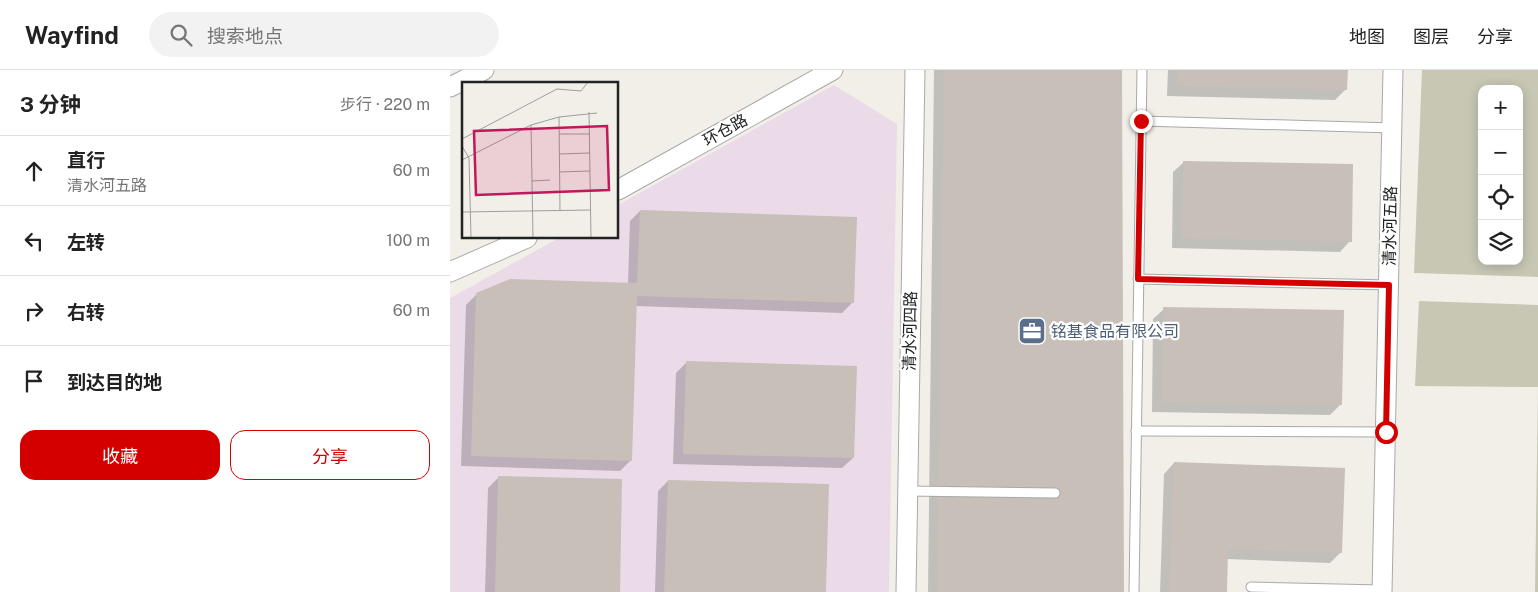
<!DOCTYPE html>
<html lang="zh">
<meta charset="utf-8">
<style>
:root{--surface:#fff;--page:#f2f2f2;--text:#222;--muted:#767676;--line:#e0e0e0;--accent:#d40000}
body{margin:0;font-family:"Public Sans","Noto Sans SC",sans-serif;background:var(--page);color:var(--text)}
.controls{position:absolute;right:15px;top:15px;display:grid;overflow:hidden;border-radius:10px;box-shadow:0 2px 12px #0003}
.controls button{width:45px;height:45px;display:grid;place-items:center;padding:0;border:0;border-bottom:1px solid var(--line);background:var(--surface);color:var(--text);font:25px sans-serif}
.stop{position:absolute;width:15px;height:15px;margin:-11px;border:4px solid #d40000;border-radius:50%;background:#fff}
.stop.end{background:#d40000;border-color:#fff;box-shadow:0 1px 5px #0008}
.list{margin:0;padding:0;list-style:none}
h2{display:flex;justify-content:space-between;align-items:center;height:65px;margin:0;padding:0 20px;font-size:21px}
h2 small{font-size:16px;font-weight:400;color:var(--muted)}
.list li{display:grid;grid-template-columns:32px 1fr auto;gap:15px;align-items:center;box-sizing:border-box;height:70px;padding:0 20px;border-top:1px solid var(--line)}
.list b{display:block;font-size:19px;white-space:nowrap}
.list p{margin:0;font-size:16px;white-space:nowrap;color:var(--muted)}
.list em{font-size:16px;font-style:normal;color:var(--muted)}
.actions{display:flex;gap:10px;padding:15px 20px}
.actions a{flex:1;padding:11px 0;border:1px solid var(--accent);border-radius:15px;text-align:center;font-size:18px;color:var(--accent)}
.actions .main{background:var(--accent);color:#fff}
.icon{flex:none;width:28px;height:28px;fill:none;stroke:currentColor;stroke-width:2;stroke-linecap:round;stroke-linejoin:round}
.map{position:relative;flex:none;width:1088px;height:522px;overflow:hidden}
header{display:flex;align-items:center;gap:30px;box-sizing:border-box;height:70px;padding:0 25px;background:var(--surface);border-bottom:1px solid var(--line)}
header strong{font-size:24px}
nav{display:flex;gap:28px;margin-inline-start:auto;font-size:18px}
.search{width:350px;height:45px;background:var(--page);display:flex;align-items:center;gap:12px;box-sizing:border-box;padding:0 18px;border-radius:28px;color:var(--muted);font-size:19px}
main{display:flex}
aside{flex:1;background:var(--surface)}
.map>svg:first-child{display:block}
.industrial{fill:#ebdbe8}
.construction{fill:#c7c7b4;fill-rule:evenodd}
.shadow{fill:#0003}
.building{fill:#c7bfb8}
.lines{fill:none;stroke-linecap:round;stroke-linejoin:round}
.service-casing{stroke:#a9a9a9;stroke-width:11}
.minor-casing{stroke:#a9a9a9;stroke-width:21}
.service{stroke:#fff;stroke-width:9}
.minor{stroke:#fff;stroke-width:19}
.route{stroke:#d40000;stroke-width:6}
.labels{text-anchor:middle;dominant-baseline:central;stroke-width:4.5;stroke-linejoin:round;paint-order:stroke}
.street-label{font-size:16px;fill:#222;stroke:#fff}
.service-label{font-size:16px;fill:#4e5e75;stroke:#fff;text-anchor:start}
.inset-road{fill:none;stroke:#9f9d99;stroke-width:1}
.view{fill:#c2185b;fill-opacity:0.15;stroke:#c2185b;stroke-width:2.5}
.inset-edge{fill:none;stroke:#222;stroke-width:2.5}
</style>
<header>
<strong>Wayfind</strong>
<div class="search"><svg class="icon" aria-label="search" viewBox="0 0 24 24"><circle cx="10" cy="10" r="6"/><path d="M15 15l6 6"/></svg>搜索地点</div>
<nav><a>地图</a><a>图层</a><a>分享</a></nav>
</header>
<main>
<aside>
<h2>3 分钟<small>步行 · 220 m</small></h2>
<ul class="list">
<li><svg class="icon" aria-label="ahead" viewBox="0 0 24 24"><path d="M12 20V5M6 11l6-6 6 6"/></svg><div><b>直行</b><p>清水河五路</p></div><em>60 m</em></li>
<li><svg class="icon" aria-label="left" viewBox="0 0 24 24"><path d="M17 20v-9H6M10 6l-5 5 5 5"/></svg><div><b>左转</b></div><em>100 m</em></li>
<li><svg class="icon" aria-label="right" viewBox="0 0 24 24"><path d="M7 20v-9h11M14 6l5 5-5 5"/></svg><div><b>右转</b></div><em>60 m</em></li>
<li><svg class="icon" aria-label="arrive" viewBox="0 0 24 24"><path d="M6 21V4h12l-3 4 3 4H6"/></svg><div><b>到达目的地</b></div></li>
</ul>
<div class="actions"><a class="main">收藏</a><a>分享</a></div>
</aside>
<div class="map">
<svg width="1088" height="522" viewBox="0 0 1088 522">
<rect width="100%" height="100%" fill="#f2efe9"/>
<!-- industrial -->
<path class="industrial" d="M384 15 447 54 439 522H0V228L109 168H168V135Z"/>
<!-- construction -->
<g class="construction">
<path d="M972 0H1088V207L964 203ZM1032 19H1069V191H1032Z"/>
<path d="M969 231 1088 235V522H1085L1088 317 965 316Z"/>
</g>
<!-- shadow -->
<g class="shadow">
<path d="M484 0H670L673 522H478Z"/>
<path d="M718 0H896V19L885 30 717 26Z"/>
<path d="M734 92 900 171 890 182 722 178 723 102Z"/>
<path d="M190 141 402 233 392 243 185 236 180 391 170 401 11 396 16 235 27 224 178 214 180 151Z"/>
<path d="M714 239 891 334 880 345 702 342 703 249Z"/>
<path d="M236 293 403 388 392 398 223 394 226 303Z"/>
<path d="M724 393 891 482 880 493 777 489 776 522H710L714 404Z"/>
<path d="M48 408 168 522H35L38 418Z"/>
<path d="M218 411 374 522H205L208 421Z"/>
</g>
<!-- building -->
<g class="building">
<path d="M494 0H672L674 522H487Z"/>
<path d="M728 0H898L897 20 727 16Z"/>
<path d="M733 91 903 94 902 172 732 168Z"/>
<path d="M190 140 407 147 404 233 187 226 182 391 21 386 26 223 60 209 187 213Z"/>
<path d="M713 237 894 240 892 335 712 332Z"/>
<path d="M236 291 407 296 404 388 233 384Z"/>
<path d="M724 392 895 398 892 483 778 479 777 522H719Z"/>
<path d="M48 406 172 409 170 522H45Z"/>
<path d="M218 410 379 414 376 522H214Z"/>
</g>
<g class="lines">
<!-- service casing -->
<g class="service-casing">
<g id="service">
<path d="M691 51 943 58"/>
<path d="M688 209 939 215"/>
<path d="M686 361 936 362"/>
<path d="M457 421 605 423"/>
<path d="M801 517 932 520"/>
<path d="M684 522 692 0"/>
</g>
</g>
<!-- minor casing -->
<g class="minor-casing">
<g id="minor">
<path d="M0 17 34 0"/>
<path d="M168 120 383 0"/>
<path d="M0 202 77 168"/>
<path d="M456 522 465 0"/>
<path d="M932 522 943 0"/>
</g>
</g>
<!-- service -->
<use href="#service" class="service"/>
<!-- minor -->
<use href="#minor" class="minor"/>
</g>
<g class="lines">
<!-- route -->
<path class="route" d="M691 51 688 209 939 215 936 362"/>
</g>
<!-- icons -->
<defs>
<g id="office-square" transform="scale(1.4375)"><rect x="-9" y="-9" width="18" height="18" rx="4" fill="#5c6f8a" stroke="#fff"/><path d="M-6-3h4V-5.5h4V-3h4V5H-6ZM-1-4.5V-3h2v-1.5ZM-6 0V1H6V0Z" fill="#fff"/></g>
</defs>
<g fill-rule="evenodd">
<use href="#office-square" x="582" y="261"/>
</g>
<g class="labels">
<!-- street labels -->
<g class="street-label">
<text transform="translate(275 60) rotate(-29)">环仓路</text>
<text transform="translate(940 156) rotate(-89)">清水河五路</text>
<text transform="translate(460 261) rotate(-89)">清水河四路</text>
</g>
<!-- service labels -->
<g class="service-label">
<text x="601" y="261">铭基食品有限公司</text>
</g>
</g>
<!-- overview -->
<g transform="translate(12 12)">
<rect width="156" height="156" fill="#f2efe9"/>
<path class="inset-road" d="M127 30 129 156M97 35 98 129M69 43 71 156M97 52H128M0 57 95 7 119 9 126 0M0 64 7 76 9 156M97 72 128 71M0 78 69 43 97 35 135 31M97 90 128 89M70 99 88 98M112 109H128M0 130 129 128"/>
<path class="view" d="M145 44 147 108 14 113 12 49Z"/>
<rect width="156" height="156" class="inset-edge"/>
</g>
</svg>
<div class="controls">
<button>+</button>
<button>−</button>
<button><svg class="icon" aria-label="locate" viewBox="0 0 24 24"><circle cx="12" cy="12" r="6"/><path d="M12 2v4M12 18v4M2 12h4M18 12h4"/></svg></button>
<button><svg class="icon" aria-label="layers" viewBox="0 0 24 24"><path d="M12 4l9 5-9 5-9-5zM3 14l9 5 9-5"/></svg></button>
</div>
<div class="stop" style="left:936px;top:362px"></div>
<div class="stop end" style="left:691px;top:51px"></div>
</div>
</main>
